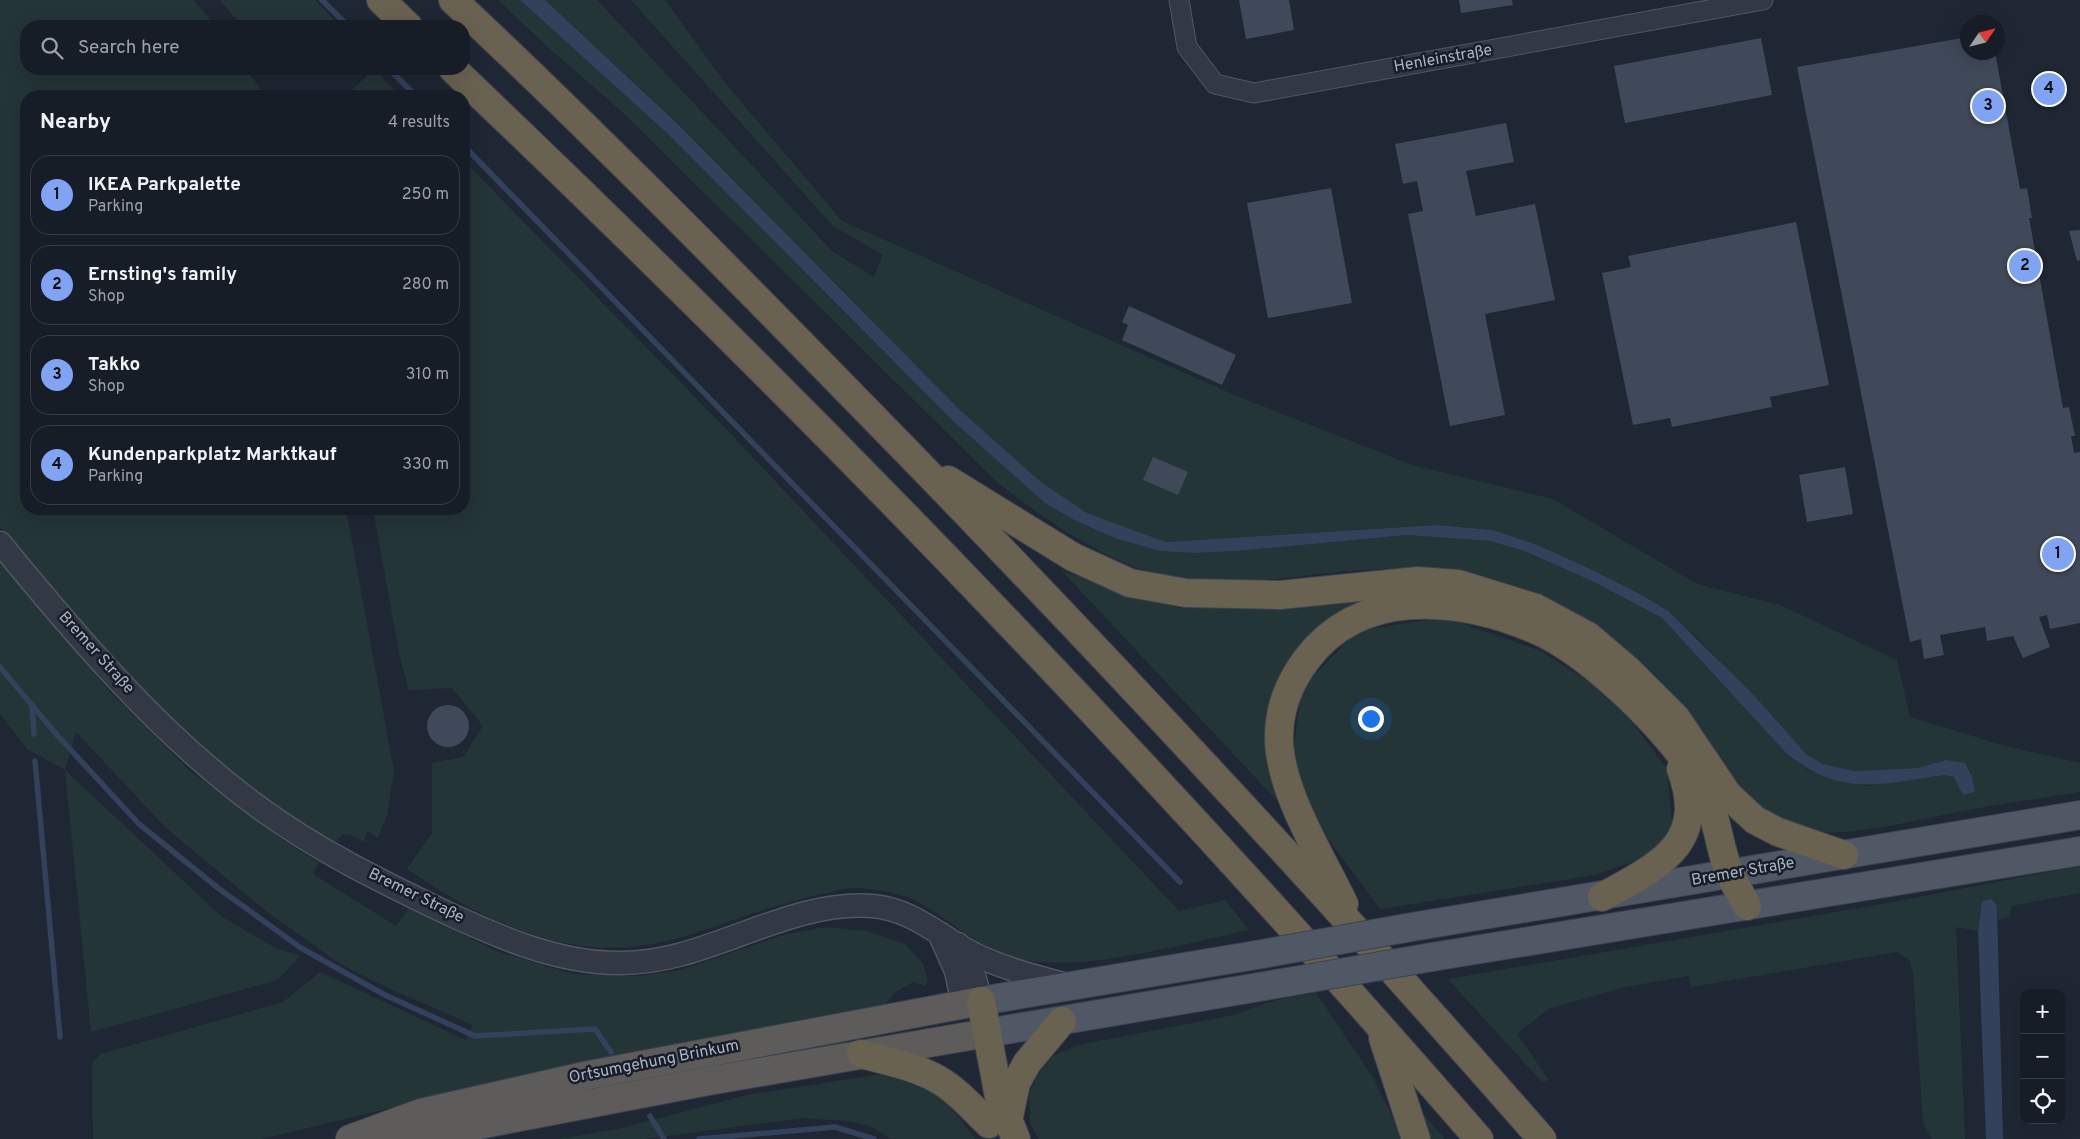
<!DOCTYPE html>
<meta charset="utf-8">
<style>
:root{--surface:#171d27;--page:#20262f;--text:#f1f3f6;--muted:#9ea2a7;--line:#363b44;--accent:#80a4f3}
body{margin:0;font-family:Overpass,sans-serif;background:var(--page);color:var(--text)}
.controls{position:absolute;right:15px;bottom:15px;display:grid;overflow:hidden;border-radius:10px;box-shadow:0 5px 20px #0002}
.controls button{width:45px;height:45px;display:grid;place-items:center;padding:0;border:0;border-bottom:1px solid var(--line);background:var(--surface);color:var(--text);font:25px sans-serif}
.compass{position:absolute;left:1960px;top:15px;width:45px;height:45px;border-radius:50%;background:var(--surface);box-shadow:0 5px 20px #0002;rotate:55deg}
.you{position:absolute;left:1370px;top:718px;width:18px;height:18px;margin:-12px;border:4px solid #fff;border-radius:50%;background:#1a73e8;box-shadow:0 0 0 8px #1a73e833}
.badge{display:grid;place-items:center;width:32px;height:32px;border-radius:50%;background:var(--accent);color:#111;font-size:16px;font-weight:700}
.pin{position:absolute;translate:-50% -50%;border:2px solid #fff;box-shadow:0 1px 5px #0006}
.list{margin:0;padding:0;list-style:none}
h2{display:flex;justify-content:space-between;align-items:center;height:65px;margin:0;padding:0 20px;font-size:21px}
h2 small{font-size:16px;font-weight:400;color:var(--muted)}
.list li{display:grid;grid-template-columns:32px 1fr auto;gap:15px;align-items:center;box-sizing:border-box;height:80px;margin:0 10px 10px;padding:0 10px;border:1px solid var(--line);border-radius:20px}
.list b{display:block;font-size:19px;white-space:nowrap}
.list p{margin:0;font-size:16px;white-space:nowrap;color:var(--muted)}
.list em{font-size:16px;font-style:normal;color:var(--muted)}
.icon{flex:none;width:28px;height:28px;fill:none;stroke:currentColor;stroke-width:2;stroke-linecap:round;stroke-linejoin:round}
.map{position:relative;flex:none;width:2080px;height:1139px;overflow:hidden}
.search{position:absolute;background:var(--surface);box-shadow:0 5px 20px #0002;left:20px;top:20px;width:450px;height:55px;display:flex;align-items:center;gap:12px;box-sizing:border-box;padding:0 18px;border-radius:20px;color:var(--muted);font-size:19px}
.panel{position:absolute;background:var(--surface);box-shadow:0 5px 20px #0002;left:20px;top:90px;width:450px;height:425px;border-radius:20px}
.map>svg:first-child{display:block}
.green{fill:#243537}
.water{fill:#33415b}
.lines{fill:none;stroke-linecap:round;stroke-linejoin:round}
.stream{stroke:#33415b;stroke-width:5.5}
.building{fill:#404959}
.minor-casing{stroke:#505663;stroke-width:21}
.tertiary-casing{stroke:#505663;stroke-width:25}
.primary-casing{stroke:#3c424e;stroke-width:30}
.trunk-casing{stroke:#3d434f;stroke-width:30}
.motorway-casing{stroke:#3d434f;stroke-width:30}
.minor{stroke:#323945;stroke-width:19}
.tertiary{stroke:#323945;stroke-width:22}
.primary{stroke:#505765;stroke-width:28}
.trunk{stroke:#5d5c5a;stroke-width:28}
.motorway{stroke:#6a6250;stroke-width:28}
.primary-bridge-casing{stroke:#3c424e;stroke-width:30;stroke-linecap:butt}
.primary-bridge{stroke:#505765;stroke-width:28}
.labels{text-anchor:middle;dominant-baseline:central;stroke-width:5;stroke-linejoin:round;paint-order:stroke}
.street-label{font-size:16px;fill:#acb3c2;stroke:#181e29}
</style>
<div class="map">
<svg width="2080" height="1139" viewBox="0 0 2080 1139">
<rect width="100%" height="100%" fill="#1f2734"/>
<!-- green -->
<g class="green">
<path d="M0 0H194L215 26H26V69H246L264 94 265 96H26V509H346L394 771 387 815 378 838 367 831 364 842 349 834 347 836 342 834 336 842 265 800 207 750 133 680 99 644 0 527Z"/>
<path d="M220 0H315L335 21 330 26H242Z"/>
<path d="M498 0H520L668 134 952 420 1045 502 1074 520 1117 539 1160 551 1194 553 1237 551 1407 535 1490 541 1524 551 1592 581 1662 618 1787 754 1808 770 1866 786 1945 775 1954 777 1961 788 1972 777 1964 763 1946 760 1917 768 1854 771 1823 764 1806 754 1699 639 1638 593 1535 544 1493 530 1437 525 1166 542 1087 513 1041 482 961 411 679 124 545 0H597L832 251 874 277 883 255 833 226 631 0H665L726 84 842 221 1232 394 1412 465 1553 499 1697 584 1780 605 1897 660 1910 717 2002 745 2080 763V792C2036 799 1992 805 1948 814 1912 821 1844 838 1810 831 1738 817 1704 724 1655 675 1623 643 1576 612 1534 595 1517 589 1500 581 1482 577 1447 568 1398 567 1361 570 1299 575 1236 588 1174 578 1114 568 1045 520 998 483L619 109 552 51Z"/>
<path d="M374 69 400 96H346Z"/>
<path d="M464 161 730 433 1179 911 1225 900 1249 930C1186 943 1077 975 1015 958 974 947 945 913 907 897 893 892 873 889 858 888 850 887 840 890 832 892 801 898 772 907 742 917 708 929 674 942 639 946 555 957 474 915 407 869L432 833V763L463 757 483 726 452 688 409 690 400 658 373 509H464Z"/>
<path d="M0 562 109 691 190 771 281 839 319 863 313 874 396 926 409 908 496 951 573 974 638 976 681 970 783 935 825 927 867 931 905 944 923 964 928 981 925 986 913 982 894 993 883 1007 577 1063 262 1139H93L92 1064 100 1054 283 1002 320 972 466 1040 473 1025 390 989 342 965 266 911 165 827 76 732 65 770 222 917 276 948 300 956 278 980 91 1032 65 770 27 749 0 714Z"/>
<path d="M1062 571 1179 608 1276 603 1371 595C1318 623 1270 657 1268 722 1267 744 1278 783 1282 806Z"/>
<path d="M1444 617 1541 651 1589 682 1630 719 1667 769 1672 824 1652 855 1595 875 1380 909 1311 816 1292 760 1302 688 1357 631Z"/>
<path d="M2080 866V893L2011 906 2010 917 1998 920 1997 906 1982 901 1978 931 1956 927 1965 1139H1932L1923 1122 1913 974 1909 960 1897 952 1691 987 1689 976 1625 987 1548 1009 1517 1034 1549 1080 1542 1082 1448 979 1877 905Z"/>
<path d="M1316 993 1374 1079 1403 1139H1039L1030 1123 1029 1093 1040 1071 1053 1056 1078 1045 1234 1015 1276 1000Z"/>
<path d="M882 1074C925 1079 952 1104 975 1139H891L870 1126 847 1121 803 1118 644 1139H558L622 1128 747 1095Z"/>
<path d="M1422 1113 1445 1139H1429Z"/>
</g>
<!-- water -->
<g class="water">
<path d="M520 0H545L678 124 961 411 1041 482 1087 513 1166 542 1437 525 1493 530 1535 544 1588 568 1638 593 1668 611 1752 693 1806 754 1823 764 1854 771 1917 768 1946 760 1965 763 1972 777 1975 792 1963 795 1954 777 1945 775C1880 784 1843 798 1787 754L1662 618 1592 581 1524 551 1490 541 1407 535 1237 551 1194 553 1160 551 1117 539 1074 520 1045 503 952 420 668 134Z"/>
<path d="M1992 899 1997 906 2003 1139H1986L1978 931 1982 901Z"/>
</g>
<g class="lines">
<!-- stream -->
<g class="stream">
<path d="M322 0 348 26"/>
<path d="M389 69 416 96"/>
<path d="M464 146 1180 882"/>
<path d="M0 667 57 735 139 824 218 888 301 948 385 995 475 1036 595 1029 611 1052"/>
<path d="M32 705 34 734"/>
<path d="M35 761 60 1037"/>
<path d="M650 1116 664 1139"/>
<path d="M699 1139 835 1127 874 1139"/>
</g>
</g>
<!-- building -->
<g class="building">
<path d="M1239 0H1289L1294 30 1246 39Z"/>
<path d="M1459 0H1512L1513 5 1461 13Z"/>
<path d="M1968 37V52H1995L2020 189 2027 188 2032 218H2029L2030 223 2063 408 2069 407 2075 436H2071L2074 453 2080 452V623L2050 629 2047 615 2039 617 2050 647 2023 658 2013 636 1987 641 1985 627 1940 635 1944 655 1924 659 1921 639 1910 642 1797 67Z"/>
<path d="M1761 38 1772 95 1625 123 1614 66Z"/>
<path d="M1506 123 1514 162 1466 171 1476 216 1535 204 1555 300 1485 314 1505 415 1450 426 1408 214 1423 211 1417 181 1403 184 1395 144Z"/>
<path d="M1331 188 1352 303 1268 318 1247 203Z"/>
<path d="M1796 222 1829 385 1770 397 1772 407 1672 427 1670 418 1633 425 1602 273 1631 267 1628 256Z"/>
<path d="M2080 230V260L2077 261 2069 231Z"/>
<path d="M1129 306 1236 355 1222 385 1122 340 1128 325 1122 322Z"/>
<path d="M1153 457 1188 472 1178 495 1143 480Z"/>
<path d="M1845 467 1853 514 1807 522 1799 475Z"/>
<circle cx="448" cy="726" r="21"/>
</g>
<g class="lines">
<!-- minor casing -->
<g class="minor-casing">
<path id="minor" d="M1179 0 1187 47 1215 84 1254 93 1763 0"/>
</g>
<!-- tertiary casing -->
<g class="tertiary-casing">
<g id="tertiary">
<path d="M0 543C77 637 159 734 257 806 315 849 382 882 447 913 501 938 558 963 619 963 708 964 783 900 872 906 914 909 942 939 978 956 1006 969 1037 977 1067 985"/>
<path d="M939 933 956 971 963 1004"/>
<path d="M958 944 972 968 981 1001"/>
</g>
</g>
<!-- primary casing -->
<g class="primary-casing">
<g id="primary">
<path d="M1406 928 2080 815"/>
<path d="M1432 957 2080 851"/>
<path d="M981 1001 1262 954"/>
<path d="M987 1033 1288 982"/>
</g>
</g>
<!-- trunk casing -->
<g class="trunk-casing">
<g id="trunk">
<path d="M350 1139 421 1113 589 1075 981 1001"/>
<path d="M394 1139 426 1135 708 1081 987 1033"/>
</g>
</g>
<!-- motorway casing -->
<g class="motorway-casing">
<g id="motorway">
<path d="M381 0 408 26"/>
<path d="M453 0C613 150 766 307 919 464 1132 684 1340 908 1542 1139"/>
<path d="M453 69C811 409 1155 766 1479 1139"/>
<path d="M948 480 1073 557 1130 583 1186 593 1280 595 1418 581 1458 584 1536 608 1588 636 1629 671 1676 718 1728 795 1755 820 1778 832 1844 855"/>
<path d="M1602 897C1658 866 1709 844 1681 769"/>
<path d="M1344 904C1321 856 1277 787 1279 734 1280 701 1295 671 1317 647 1376 585 1473 601 1543 633 1569 646 1593 665 1614 684 1644 710 1694 763 1708 799 1718 823 1720 851 1730 875 1735 885 1742 896 1747 906"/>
<path d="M981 1001 999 1097 1016 1139"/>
<path d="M1383 1038 1416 1139"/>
<path d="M861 1054C887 1061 915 1066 939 1080 958 1091 973 1109 989 1124"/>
<path d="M1008 1121 1016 1083 1027 1063 1062 1021"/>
</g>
</g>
<!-- minor -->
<use href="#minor" class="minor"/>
<!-- tertiary -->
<use href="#tertiary" class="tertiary"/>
<!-- primary -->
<use href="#primary" class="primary"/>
<!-- trunk -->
<use href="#trunk" class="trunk"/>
<!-- motorway -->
<use href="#motorway" class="motorway"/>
<!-- primary-bridge casing -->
<g class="primary-bridge-casing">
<g id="primary-bridge">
<path d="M1262 954 1406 928"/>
<path d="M1288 982 1432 957"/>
</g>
</g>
<!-- primary-bridge -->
<use href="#primary-bridge" class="primary-bridge"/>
</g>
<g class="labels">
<!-- street labels -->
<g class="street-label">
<text transform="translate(1443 59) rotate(-10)">Henleinstraße</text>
<text transform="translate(96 653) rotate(48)">Bremer Straße</text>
<text transform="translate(1743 872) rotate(-10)">Bremer Straße</text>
<text transform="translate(416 896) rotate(26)">Bremer Straße</text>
<text transform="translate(654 1062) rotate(-11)">Ortsumgehung Brinkum</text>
</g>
</g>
</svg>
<div class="controls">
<button>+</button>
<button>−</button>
<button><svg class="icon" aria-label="locate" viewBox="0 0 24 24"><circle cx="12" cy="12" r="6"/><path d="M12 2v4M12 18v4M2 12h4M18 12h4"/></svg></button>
</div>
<svg class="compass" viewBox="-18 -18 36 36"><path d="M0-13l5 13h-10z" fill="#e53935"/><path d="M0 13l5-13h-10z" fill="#9ea2a7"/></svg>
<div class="you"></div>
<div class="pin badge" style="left:2058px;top:554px">1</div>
<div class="pin badge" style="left:2025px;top:266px">2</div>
<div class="pin badge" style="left:1988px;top:106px">3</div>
<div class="pin badge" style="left:2049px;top:89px">4</div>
<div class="search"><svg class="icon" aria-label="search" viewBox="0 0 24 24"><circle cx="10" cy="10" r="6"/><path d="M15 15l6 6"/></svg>Search here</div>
<section class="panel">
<h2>Nearby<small>4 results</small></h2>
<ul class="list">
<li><span class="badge">1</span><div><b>IKEA Parkpalette</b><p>Parking</p></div><em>250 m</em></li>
<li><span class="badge">2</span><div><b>Ernsting's family</b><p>Shop</p></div><em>280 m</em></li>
<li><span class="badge">3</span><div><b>Takko</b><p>Shop</p></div><em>310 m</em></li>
<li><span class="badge">4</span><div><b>Kundenparkplatz Marktkauf</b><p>Parking</p></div><em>330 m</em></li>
</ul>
</section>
</div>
